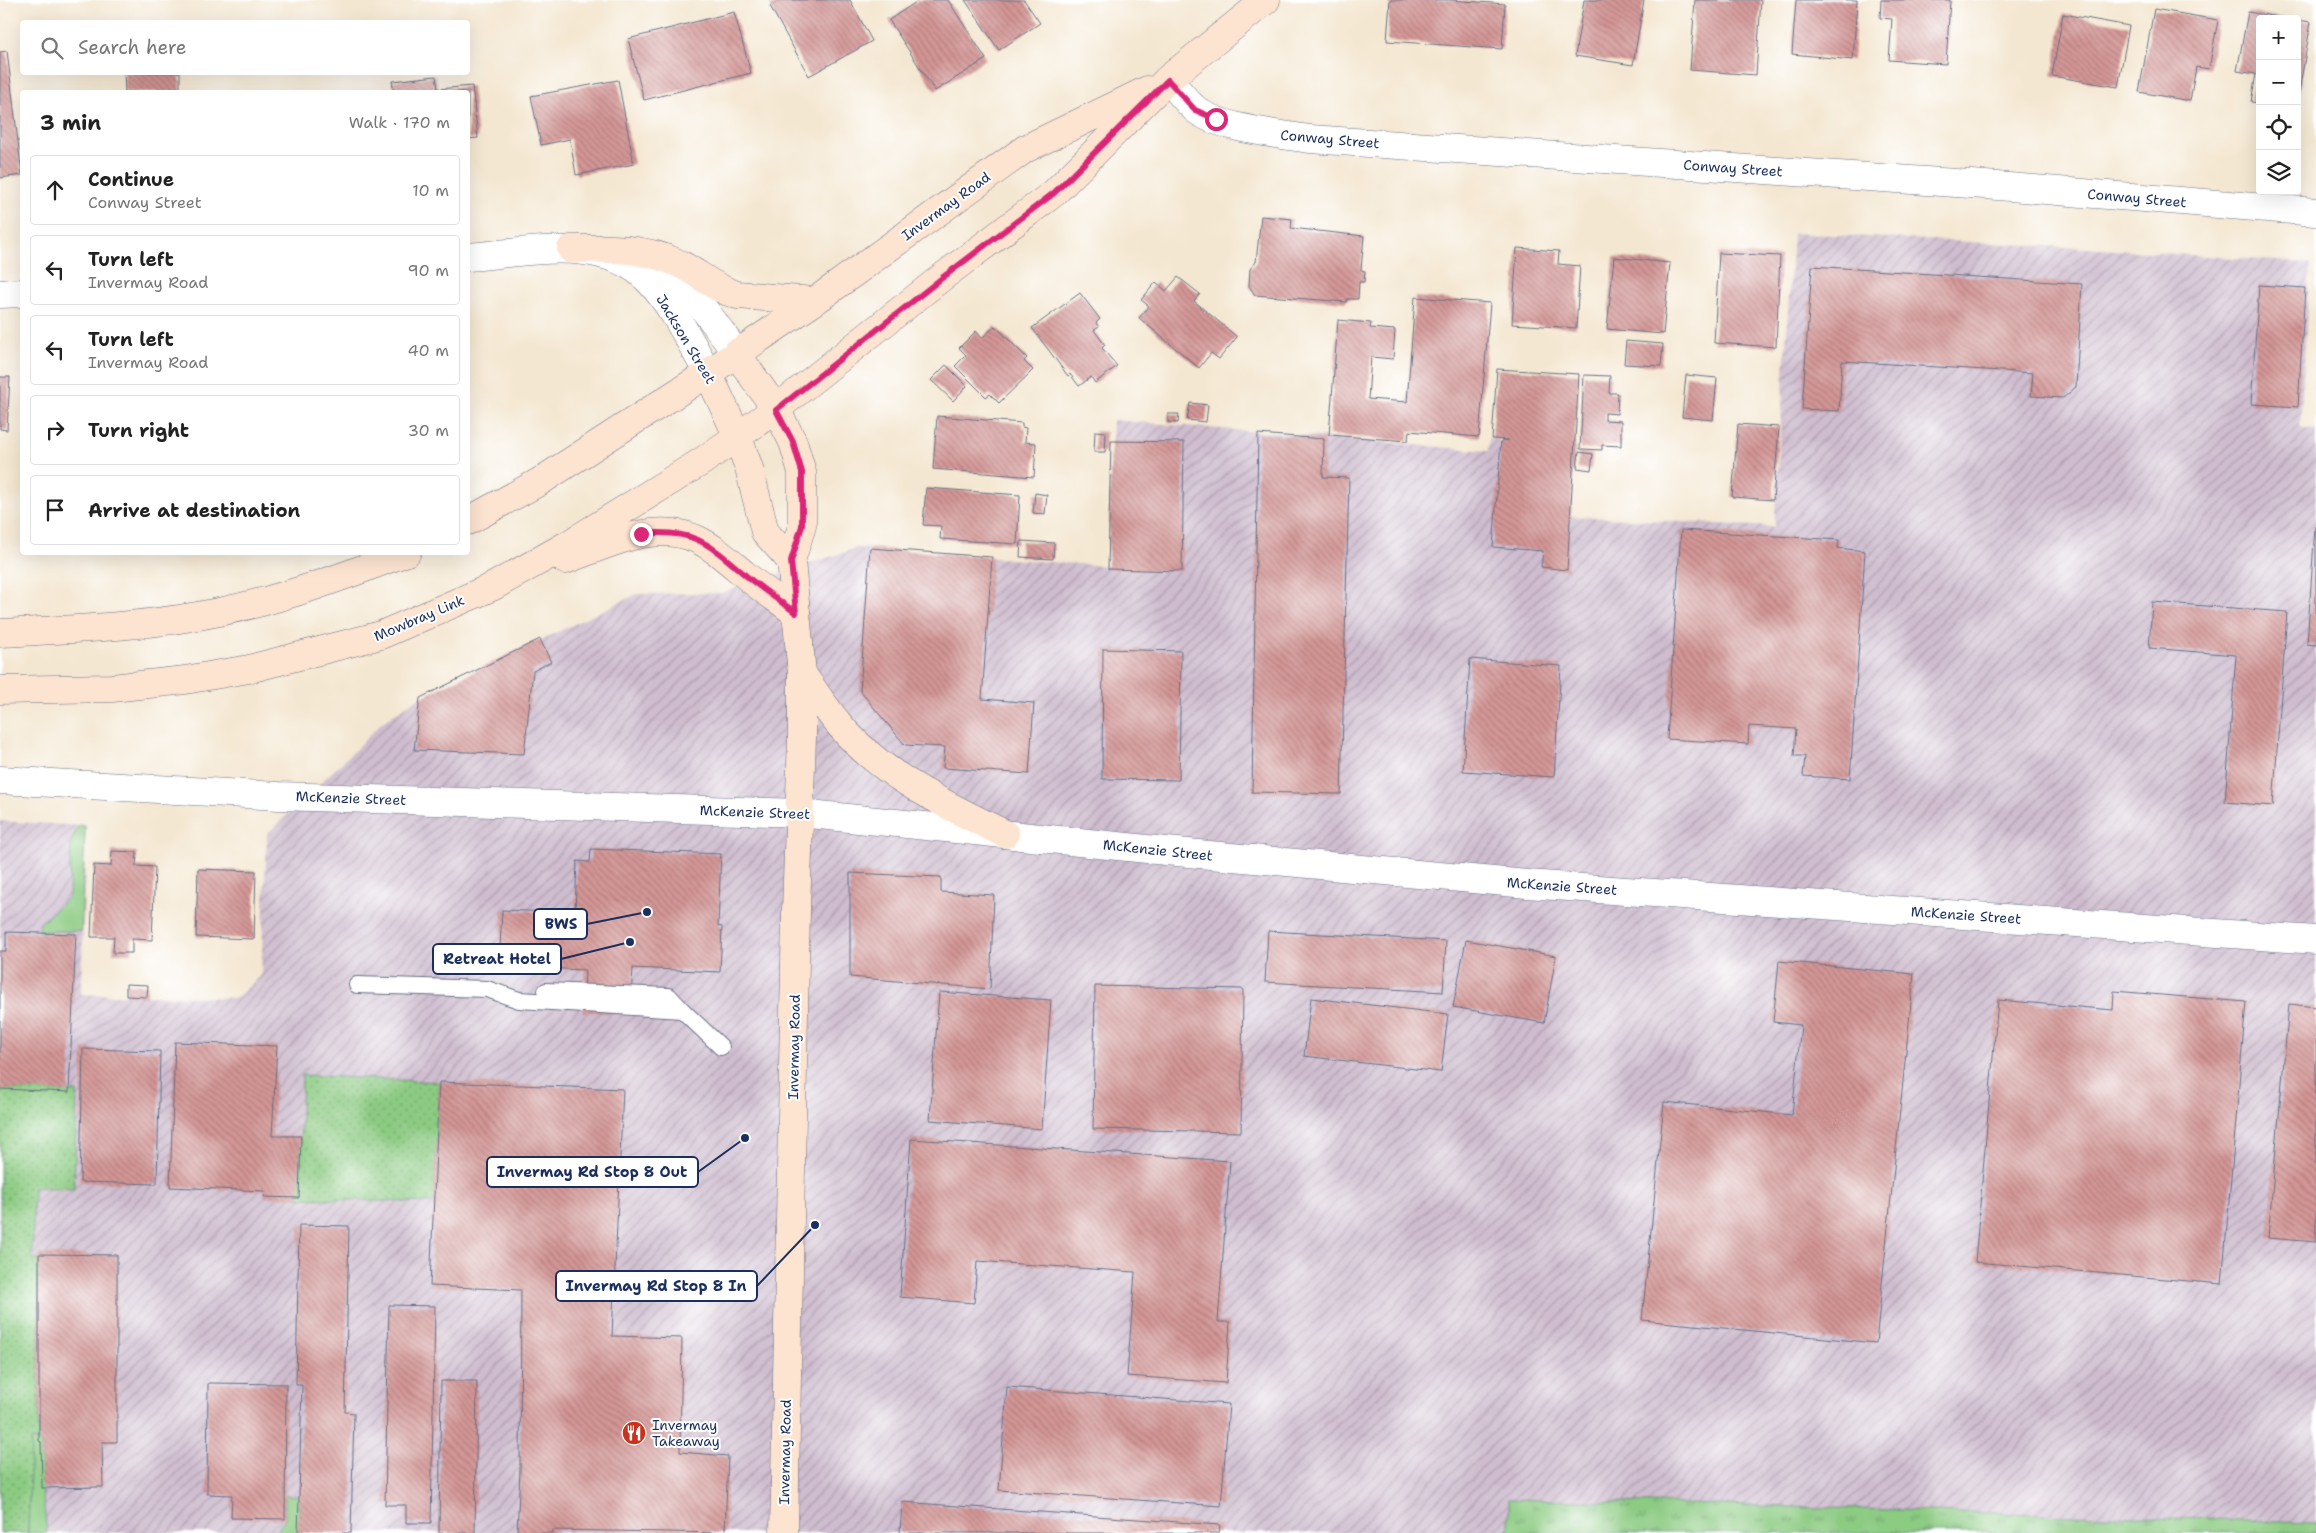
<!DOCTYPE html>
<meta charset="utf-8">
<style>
:root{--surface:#fff;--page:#f6f6f6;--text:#222;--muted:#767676;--line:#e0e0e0}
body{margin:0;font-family:"Shantell Sans",sans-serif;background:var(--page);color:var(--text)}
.controls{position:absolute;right:15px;top:15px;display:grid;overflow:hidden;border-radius:5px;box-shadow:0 5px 20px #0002}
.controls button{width:45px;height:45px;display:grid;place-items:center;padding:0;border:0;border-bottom:1px solid var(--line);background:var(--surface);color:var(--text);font:25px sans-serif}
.stop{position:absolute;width:15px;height:15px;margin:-11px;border:4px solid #db2777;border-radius:50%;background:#fff}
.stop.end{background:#db2777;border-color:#fff;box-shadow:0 1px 5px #0008}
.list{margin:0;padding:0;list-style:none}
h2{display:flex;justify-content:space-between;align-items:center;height:65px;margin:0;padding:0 20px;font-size:21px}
h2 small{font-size:16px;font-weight:400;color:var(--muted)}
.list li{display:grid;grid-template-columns:32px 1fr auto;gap:15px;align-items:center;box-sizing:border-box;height:70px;margin:0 10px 10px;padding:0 10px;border:1px solid var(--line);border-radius:5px}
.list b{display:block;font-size:19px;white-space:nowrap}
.list p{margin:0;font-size:16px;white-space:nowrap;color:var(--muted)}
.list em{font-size:16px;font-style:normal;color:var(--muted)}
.icon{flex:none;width:28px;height:28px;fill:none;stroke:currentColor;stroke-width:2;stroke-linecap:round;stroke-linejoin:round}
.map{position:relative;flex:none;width:2316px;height:1533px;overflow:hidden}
.search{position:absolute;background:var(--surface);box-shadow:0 5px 20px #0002;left:20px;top:20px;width:450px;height:55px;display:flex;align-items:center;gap:12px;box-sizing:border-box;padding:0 18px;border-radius:5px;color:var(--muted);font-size:19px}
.panel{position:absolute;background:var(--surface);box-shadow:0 5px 20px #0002;left:20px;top:90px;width:450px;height:465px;border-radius:5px}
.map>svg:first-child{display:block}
.industrial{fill:url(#industrial-furrows)}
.grass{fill:url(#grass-dots);stroke:#547d70}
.park{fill:url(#park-tufts);stroke:#547d70}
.garden{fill:#8ccb82;stroke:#547d70}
.building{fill:url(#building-back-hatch)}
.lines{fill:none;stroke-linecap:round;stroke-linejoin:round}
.service-casing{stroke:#676f86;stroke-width:18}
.minor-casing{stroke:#676f86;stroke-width:29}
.secondary-casing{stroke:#676f86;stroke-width:29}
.service{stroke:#fff;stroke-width:16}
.minor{stroke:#fff;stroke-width:28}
.secondary{stroke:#fde4d1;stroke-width:28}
.route{stroke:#db2777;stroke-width:6}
.labels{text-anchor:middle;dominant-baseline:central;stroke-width:4;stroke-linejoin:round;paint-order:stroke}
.street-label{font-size:14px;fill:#1b2f5e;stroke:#fff}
.poi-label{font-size:14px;fill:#1b2f5e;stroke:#fff;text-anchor:start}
.leader{fill:none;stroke:#1b2f5e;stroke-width:2}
.callout-dot{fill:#1b2f5e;stroke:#fff;stroke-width:2}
.callout{fill:#fff;stroke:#1b2f5e;stroke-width:2}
.callout-label{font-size:15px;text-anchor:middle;font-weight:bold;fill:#1b2f5e}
</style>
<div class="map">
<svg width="2316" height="1533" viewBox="0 0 2316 1533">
<defs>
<pattern id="industrial-furrows" width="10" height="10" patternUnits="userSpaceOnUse" patternTransform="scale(1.25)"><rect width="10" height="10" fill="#cfbdcf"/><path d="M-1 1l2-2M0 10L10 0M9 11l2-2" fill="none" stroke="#a79aab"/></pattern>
<pattern id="grass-dots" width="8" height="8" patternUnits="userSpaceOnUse" patternTransform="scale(1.25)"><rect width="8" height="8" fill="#8ccb82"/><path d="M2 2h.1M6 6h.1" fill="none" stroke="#72a56e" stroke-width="1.8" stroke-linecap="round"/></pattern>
<pattern id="park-tufts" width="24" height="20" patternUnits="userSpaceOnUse" patternTransform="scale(1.25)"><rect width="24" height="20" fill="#8ccb82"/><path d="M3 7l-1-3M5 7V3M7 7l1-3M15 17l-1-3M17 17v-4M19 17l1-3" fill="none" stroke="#72a56e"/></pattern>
<pattern id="building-back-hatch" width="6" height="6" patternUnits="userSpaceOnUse" patternTransform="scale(1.25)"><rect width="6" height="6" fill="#d49695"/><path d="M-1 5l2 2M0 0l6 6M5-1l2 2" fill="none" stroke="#ab7b7d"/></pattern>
</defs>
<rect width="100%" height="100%" fill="#fff"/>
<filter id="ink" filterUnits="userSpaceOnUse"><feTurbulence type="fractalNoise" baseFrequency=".02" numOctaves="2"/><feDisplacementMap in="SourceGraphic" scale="10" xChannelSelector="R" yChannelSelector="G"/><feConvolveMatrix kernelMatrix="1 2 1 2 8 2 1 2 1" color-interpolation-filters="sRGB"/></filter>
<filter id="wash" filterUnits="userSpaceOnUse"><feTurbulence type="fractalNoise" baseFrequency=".0096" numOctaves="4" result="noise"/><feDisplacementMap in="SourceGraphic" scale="20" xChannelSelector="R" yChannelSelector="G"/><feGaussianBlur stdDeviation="1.12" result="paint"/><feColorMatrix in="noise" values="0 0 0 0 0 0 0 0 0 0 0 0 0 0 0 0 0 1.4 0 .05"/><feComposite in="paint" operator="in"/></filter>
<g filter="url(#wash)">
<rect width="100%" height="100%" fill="#f4e7d1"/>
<!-- industrial -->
<path class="industrial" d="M1793 233 2087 248 2310 263 2300 428 2316 430V1522L1510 1499 1509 1533H0V821L86 826 81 994 236 998 261 975 267 834 357 748 381 723 417 699 637 594 721 593 857 548 1108 566 1113 420 1488 451 1489 438 1501 441 1575 445 1571 516 1774 527Z"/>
<!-- grass -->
<g class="grass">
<path d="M302 1075 439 1082 434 1203 299 1198Z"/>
<path d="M0 1089 77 1092 74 1189 34 1187 32 1258 39 1259V1441L31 1440 28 1533H0Z"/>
</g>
<!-- park -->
<path class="park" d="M1509 1499 2316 1522V1533H1509Z"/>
<!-- garden -->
<g class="garden">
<path d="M79 825 85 826 81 931H39L40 924 69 897 71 841Z"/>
<path d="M31 1440 41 1442 42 1488 47 1533H28Z"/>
<path d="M285 1495 299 1496 298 1533H276L285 1518Z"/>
</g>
<g id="blocks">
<!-- building -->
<g class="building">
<path d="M781 0H850L872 41 809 76 770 6Z"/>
<path d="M919 0H948L986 59 935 91 889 20Z"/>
<path d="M965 0H1024L1040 23 999 50Z"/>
<path d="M1390 0H1451L1505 4 1502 49 1387 41Z"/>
<path d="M1584 0H1644L1633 65 1575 56Z"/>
<path d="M1695 0H1761L1756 75 1690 70Z"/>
<path d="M1796 0H1857L1853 60 1792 54Z"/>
<path d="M1881 0H1950L1946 64 1889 60 1892 19 1880 18Z"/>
<path d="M2154 9 2218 20 2209 69 2196 67 2190 101 2139 92Z"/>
<path d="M734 12 751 73 644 100 628 39Z"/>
<path d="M2248 12 2284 18 2260 19V103L2251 102 2256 74 2237 71Z"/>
<path d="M2063 14 2129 26 2118 87 2052 76Z"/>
<path d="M2297 20 2311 22 2298 98H2297Z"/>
<path d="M7 51 22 175 0 178V52Z"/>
<path d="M124 72H180V92H125Z"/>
<path d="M436 76 438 89 472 86 478 138 468 139V92H394L392 81Z"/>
<path d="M618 80 634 164 576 175 570 139 541 145 531 96Z"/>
<path d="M1261 216 1292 219 1291 228 1364 236 1361 270 1365 271 1364 282H1359L1358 299H1347L1346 302 1255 295 1249 286 1250 269 1256 262Z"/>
<path d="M1517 248 1559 251 1558 264 1580 266 1576 328 1512 324Z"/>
<path d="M1719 253 1780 256 1776 347 1714 343Z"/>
<path d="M1614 257 1670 263 1663 334 1607 329Z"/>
<path d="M1812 266 2082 284 2076 387 2063 398 2031 396 2033 373 1842 361 1839 411 1802 409Z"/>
<path d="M1178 277 1200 294 1194 301 1237 337 1219 359 1211 353 1199 368 1139 318 1149 306 1141 300 1156 282 1166 291Z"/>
<path d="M2259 285 2305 288 2298 407 2251 404Z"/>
<path d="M1080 293 1100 319 1096 323 1099 327 1094 330 1105 345 1102 348 1117 366 1095 383 1091 377 1079 386 1070 374 1068 376 1032 328Z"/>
<path d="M1415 297 1490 303 1479 437 1409 431 1408 441 1329 435 1338 320 1371 323 1370 328 1395 330 1393 359 1371 357 1368 399 1407 402Z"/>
<path d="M995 326 1027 358 1024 361 1033 370 999 403 990 394 986 397 955 366 966 355 959 348 976 331 982 338Z"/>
<path d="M1626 341 1663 344 1661 366 1624 364Z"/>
<path d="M946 365 967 386 953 401 931 380Z"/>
<path d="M1497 369 1579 374 1567 570 1541 567 1543 551 1493 547 1501 441 1509 440 1492 439Z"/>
<path d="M1584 375 1610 376 1609 393H1618L1617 414 1605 413V420L1621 421V446L1602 445V450L1580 449Z"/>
<path d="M1686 375 1717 378 1713 420 1682 417Z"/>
<path d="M0 377H10L7 430 0 429Z"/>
<path d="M1190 403 1208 405 1206 422 1187 420Z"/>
<path d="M1168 414H1179L1178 423 1168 422Z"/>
<path d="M937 416 1022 423V427L1026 428 1025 442 1036 443 1034 477 933 469Z"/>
<path d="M1738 424 1779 427 1773 500 1732 497Z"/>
<path d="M1095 431 1106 432 1105 452H1094Z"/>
<path d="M1258 434 1324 439 1323 477 1349 478 1341 794 1252 792Z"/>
<path d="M1111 441 1184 442 1182 571 1108 569Z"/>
<path d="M1579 452 1593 454 1591 470 1577 468Z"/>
<path d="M926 488 1020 495 1017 544 940 539 941 526 923 525Z"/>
<path d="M1035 493 1047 495 1045 514 1033 513Z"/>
<path d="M2315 526H2316V645L2307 644Z"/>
<path d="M1681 530 1839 540 1838 548 1865 551 1850 779 1803 776 1805 756H1794L1796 729 1749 726 1748 744 1667 739Z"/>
<path d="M1021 541 1054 543 1053 559 1020 557Z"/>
<path d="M870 548 992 557 982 699 1034 703 1029 774 943 768 945 747 905 745 860 691Z"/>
<path d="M2152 602 2287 612 2273 806 2225 802 2236 655 2149 648Z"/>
<path d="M540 639 551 662 533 671 524 754 414 750 420 698Z"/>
<path d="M1103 649 1181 651 1179 780 1102 779Z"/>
<path d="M1470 659 1561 666 1554 777 1463 771Z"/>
<path d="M591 849 721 854 718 926 722 927 720 972 633 968 630 1014 583 1012 585 970 499 966 502 910 575 913 577 861 590 862Z"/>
<path d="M112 851 137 852 136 866 155 867 152 940 132 939V953H113L114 937H91L94 865 111 866Z"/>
<path d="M198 869 256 871 254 939 196 937Z"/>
<path d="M850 873 941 877V892L994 895 990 989 850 977Z"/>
<path d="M1268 931 1446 941 1443 992 1265 982Z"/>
<path d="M6 932 76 934 69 1092 0 1089V951H6Z"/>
<path d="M1466 940 1556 956 1544 1023 1453 1007Z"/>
<path d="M1779 961 1914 974 1876 1343 1642 1320 1664 1102 1792 1115 1801 1025 1773 1022Z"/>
<path d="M126 984 148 985 147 997 126 996Z"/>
<path d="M1095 986 1243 989 1241 1132 1093 1129Z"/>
<path d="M2114 991 2246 1002 2222 1284 1975 1262 1998 1000 2113 1010Z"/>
<path d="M939 992 1051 1000 1042 1129 930 1120Z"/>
<path d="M1311 998 1448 1014 1441 1072 1304 1056Z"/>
<path d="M2289 1004 2316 1007V1242L2268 1238Z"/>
<path d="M175 1042 277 1046 272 1136H301L299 1198 264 1197 265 1191 170 1187Z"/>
<path d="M83 1049 160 1051 157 1184 80 1182Z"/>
<path d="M439 1082 623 1089 612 1336 682 1338 680 1452 728 1456 725 1533 553 1530V1533H517L520 1470 521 1290 430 1286Z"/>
<path d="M911 1139 1230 1161 1218 1322H1230L1226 1383 1127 1376 1135 1272 977 1261 974 1303 900 1297Z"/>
<path d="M299 1225 349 1226 345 1412 354 1413 351 1533H298L302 1385H296Z"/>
<path d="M39 1254 117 1255V1442H102L103 1487 42 1488 41 1442 39 1441Z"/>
<path d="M389 1305 435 1306 431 1523H406V1505H385Z"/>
<path d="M441 1381H477L475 1533H439Z"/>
<path d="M208 1383 286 1384 285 1519 231 1518 232 1495 207 1494Z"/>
<path d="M1007 1387 1229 1404 1221 1506 999 1490Z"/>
<path d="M902 1502 1220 1525 1219 1533H900Z"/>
</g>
</g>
</g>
<g filter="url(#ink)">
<use href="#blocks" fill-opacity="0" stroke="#676f86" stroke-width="1"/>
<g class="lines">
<!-- service casing -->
<g class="service-casing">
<g id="service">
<path d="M357 985 487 989 519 1000 682 1010 721 1047"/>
<path d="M546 991 669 996 682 1010"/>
</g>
</g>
<!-- minor casing -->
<g class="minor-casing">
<g id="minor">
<path d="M1168 79C1177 89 1185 100 1194 108 1217 129 1280 134 1310 139L1985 185 2316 212"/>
<path d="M637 255C681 270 710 317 736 353"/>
<path d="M468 257C525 253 606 233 650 282 674 308 690 342 708 373"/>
<path d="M0 294 22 293"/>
<path d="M0 780 279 796 800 813 1166 851 1527 884 2316 940"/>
</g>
</g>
<!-- secondary casing -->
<g class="secondary-casing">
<g id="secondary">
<path d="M571 249C609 248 644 247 680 264 700 274 715 289 737 295L815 301"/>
<path d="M736 353 776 409 793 442 802 472V526L791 561 802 674V737L796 910 784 1533"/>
<path d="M708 373 737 435 749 468 765 532 791 561"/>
<path d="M468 521 539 482 708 373 815 301 1025 149 1147 90"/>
<path d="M565 560C590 551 616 539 642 534 691 526 710 545 744 574 760 588 779 600 796 613"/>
<path d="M0 633C73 629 147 627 219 612 284 599 345 576 407 552"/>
<path d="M802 674C814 690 825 708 838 723 881 776 945 804 1005 834"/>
<path d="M0 690 112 688 185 680 249 669 381 635 492 587 569 544 704 460 776 409 941 278 1054 193 1168 79 1266 0"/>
</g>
</g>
<!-- service -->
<use href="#service" class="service"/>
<!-- minor -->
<use href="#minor" class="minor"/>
<!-- secondary -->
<use href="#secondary" class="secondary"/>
</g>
</g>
<g class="lines" filter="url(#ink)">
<!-- route -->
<path class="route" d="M641 534C693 529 707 542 744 574 760 588 779 600 796 613L791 561 802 526V472L793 442 776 410 942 278 1054 193 1168 80 1195 110 1216 119"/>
</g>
<!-- icons -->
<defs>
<g id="restaurant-disc" transform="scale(1.25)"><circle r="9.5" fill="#c8321e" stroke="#fff"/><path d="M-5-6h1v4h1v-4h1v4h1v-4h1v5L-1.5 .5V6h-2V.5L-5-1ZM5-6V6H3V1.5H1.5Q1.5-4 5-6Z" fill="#fff"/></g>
</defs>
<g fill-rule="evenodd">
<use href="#restaurant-disc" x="634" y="1433"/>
</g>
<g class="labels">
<!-- street labels -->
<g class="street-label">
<text transform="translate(1330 139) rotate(5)">Conway Street</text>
<text transform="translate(1733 168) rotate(4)">Conway Street</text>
<text transform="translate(2137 198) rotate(5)">Conway Street</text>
<text transform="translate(946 206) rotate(-36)">Invermay Road</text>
<text transform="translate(686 339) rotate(59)">Jackson Street</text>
<text transform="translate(419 618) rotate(-23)">Mowbray Link</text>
<text transform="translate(351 798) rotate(2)">McKenzie Street</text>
<text transform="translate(755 812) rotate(2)">McKenzie Street</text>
<text transform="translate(1158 850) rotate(6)">McKenzie Street</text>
<text transform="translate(1562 886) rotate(4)">McKenzie Street</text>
<text transform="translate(1966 915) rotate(4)">McKenzie Street</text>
<text transform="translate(794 1047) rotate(-89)">Invermay Road</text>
<text transform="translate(785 1452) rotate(-89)">Invermay Road</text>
</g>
<!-- poi labels -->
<g class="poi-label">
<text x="652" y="1425">Invermay<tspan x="652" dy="16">Takeaway</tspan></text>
</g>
</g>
<!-- callouts -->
<path class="leader" d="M647 912L587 924M630 942L561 959M745 1138L698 1172M815 1225L757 1286"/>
<g class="callout-dot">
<circle cx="647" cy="912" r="5"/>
<circle cx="630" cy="942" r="5"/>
<circle cx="745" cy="1138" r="5"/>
<circle cx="815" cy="1225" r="5"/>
</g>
<g class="callout">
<rect x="534" y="909" width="53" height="30" rx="5"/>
<rect x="433" y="944" width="128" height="30" rx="5"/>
<rect x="487" y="1157" width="211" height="30" rx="5"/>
<rect x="556" y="1271" width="201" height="30" rx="5"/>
</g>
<g class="callout-label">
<text x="561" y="929">BWS</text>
<text x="497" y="964">Retreat Hotel</text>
<text x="592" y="1177">Invermay Rd Stop 8 Out</text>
<text x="656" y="1291">Invermay Rd Stop 8 In</text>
</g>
</svg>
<div class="controls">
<button>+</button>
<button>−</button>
<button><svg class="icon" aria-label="locate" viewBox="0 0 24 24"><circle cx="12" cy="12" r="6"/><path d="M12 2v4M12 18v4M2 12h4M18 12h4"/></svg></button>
<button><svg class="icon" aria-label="layers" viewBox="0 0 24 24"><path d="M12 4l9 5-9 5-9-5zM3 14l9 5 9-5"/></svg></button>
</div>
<div class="stop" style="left:1216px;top:119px"></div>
<div class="stop end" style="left:641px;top:534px"></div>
<div class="search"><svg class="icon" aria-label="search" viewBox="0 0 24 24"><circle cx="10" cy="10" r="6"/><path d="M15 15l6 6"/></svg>Search here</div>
<section class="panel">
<h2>3 min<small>Walk · 170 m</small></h2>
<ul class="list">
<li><svg class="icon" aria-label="ahead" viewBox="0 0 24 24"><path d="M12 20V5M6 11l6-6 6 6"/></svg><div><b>Continue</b><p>Conway Street</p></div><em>10 m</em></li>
<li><svg class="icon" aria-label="left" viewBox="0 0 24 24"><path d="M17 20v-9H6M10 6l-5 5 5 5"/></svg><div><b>Turn left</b><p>Invermay Road</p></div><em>90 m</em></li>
<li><svg class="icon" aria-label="left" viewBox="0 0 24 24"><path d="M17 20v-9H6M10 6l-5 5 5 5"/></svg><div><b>Turn left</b><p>Invermay Road</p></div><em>40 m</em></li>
<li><svg class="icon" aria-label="right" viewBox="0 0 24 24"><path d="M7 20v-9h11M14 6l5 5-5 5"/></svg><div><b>Turn right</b></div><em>30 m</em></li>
<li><svg class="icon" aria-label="arrive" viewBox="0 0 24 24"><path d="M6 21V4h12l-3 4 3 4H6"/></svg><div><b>Arrive at destination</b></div></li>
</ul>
</section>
</div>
